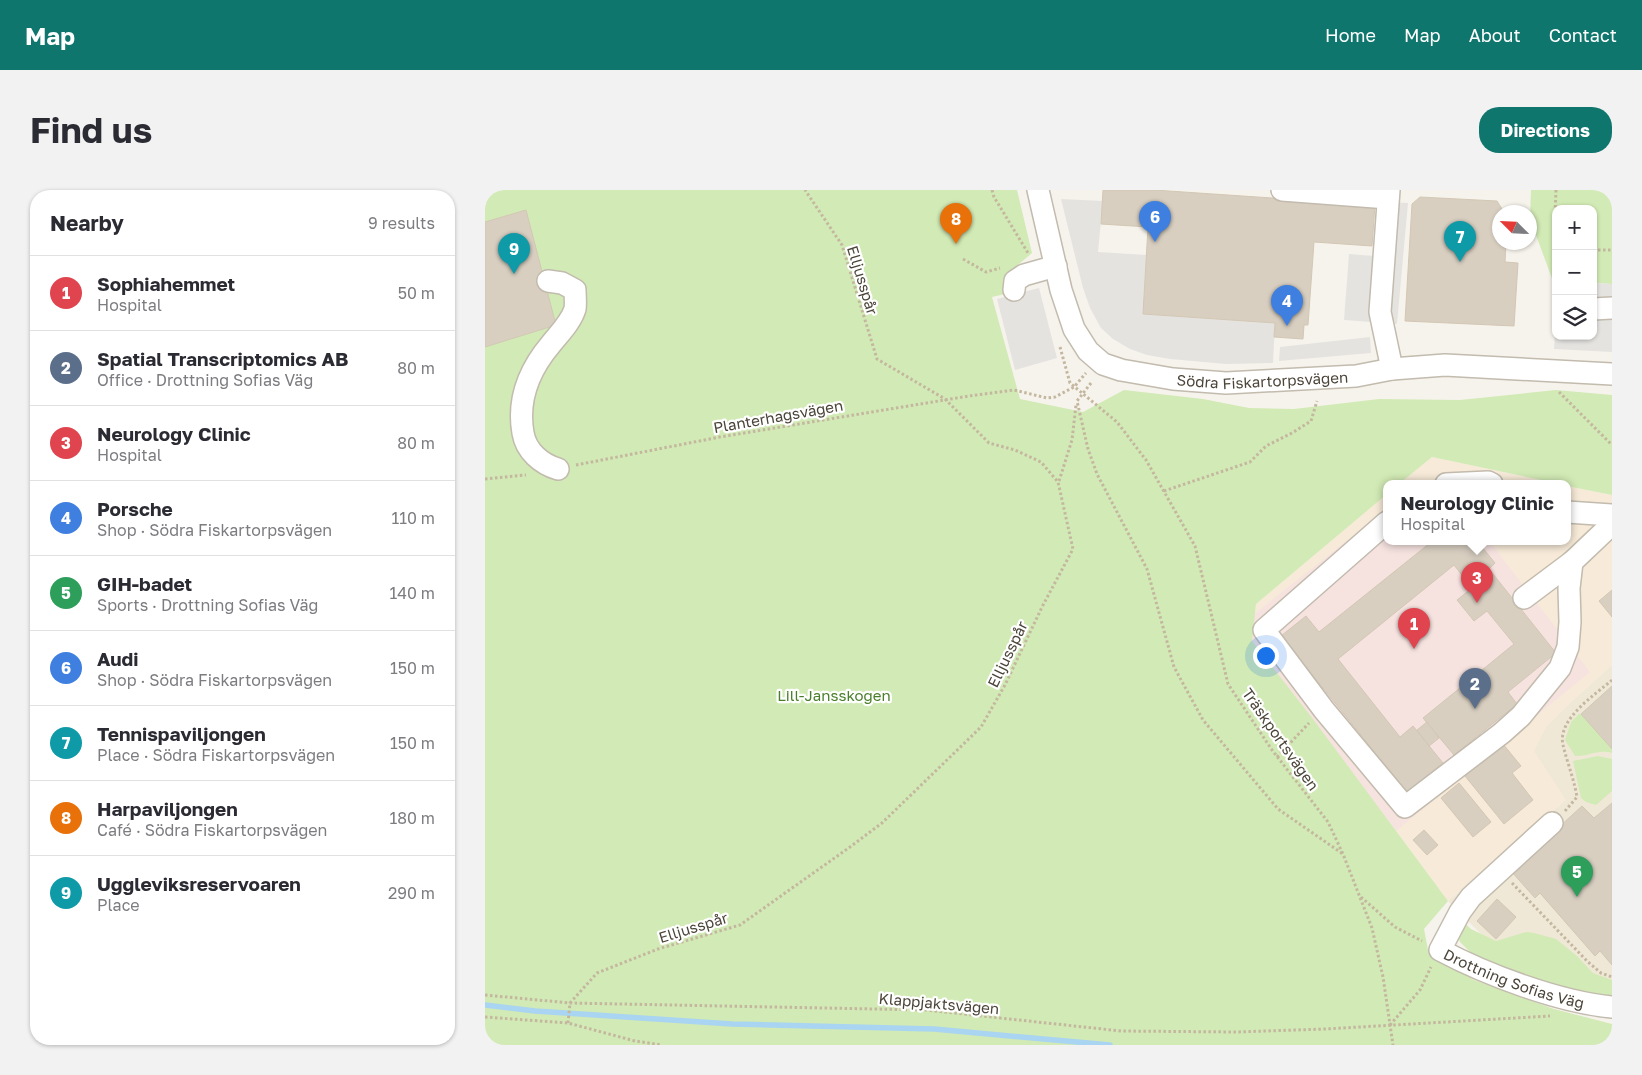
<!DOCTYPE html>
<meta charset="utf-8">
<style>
:root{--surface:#fff;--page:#f2f2f3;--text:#2b2b33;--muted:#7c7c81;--line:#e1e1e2;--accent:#0f766e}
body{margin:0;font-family:"Golos Text",sans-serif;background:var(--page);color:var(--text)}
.controls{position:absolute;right:15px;top:15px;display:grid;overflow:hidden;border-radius:10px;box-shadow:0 1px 4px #0004}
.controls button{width:45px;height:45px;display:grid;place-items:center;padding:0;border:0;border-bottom:1px solid var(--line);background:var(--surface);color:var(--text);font:25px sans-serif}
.compass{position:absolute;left:1007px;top:15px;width:45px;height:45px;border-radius:50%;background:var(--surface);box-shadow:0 1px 4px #0004;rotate:294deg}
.you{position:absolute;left:780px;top:465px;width:18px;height:18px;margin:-12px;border:4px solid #fff;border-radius:50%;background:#1a73e8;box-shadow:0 0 0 8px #1a73e833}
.badge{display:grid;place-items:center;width:32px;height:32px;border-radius:50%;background:var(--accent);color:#fff;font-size:16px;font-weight:700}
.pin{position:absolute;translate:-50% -41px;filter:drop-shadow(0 1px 2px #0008)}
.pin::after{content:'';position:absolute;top:26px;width:18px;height:15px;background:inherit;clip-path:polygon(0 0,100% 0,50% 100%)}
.popup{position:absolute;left:898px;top:290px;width:188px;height:65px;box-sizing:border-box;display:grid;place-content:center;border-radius:10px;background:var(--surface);filter:drop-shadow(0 1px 4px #0005);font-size:16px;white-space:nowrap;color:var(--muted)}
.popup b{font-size:19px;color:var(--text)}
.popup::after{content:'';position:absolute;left:50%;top:100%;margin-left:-10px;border:10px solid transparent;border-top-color:var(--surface)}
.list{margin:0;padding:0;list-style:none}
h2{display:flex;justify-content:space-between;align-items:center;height:65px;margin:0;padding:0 20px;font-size:21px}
h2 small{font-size:16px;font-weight:400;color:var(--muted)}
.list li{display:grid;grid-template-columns:32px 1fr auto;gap:15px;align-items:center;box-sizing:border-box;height:75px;padding:0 20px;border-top:1px solid var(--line)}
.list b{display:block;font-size:19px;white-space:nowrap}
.list p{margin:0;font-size:16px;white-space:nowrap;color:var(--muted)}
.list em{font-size:16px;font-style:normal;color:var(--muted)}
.icon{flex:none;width:28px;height:28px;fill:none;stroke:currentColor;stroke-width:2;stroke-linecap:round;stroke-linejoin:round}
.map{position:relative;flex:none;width:1127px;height:855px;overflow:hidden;border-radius:20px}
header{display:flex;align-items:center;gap:30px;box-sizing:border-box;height:70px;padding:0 25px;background:var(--accent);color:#fff}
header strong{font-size:24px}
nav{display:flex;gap:28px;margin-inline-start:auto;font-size:18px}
.intro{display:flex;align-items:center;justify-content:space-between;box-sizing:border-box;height:120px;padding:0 30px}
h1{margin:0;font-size:35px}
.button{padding:12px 22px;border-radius:20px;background:var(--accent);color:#fff;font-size:18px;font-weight:700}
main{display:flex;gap:30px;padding:0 30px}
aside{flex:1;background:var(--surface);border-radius:20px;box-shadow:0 1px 4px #0004}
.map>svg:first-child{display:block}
.commercial{fill:#f7ead8}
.education{fill:#efe8d6}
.medical{fill:#f6e3e0}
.green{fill:#d2eab5}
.parking{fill:#e5e3e0}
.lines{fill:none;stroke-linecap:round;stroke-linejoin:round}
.stream{stroke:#a9d4f2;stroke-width:5.5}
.building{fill:#d8cfc1;stroke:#d3c7b4}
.minor-casing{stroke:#c2bbae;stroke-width:24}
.path{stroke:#c4b79f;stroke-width:3;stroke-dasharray:2.5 2.5;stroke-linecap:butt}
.minor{stroke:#fff;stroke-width:21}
.labels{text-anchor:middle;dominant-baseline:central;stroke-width:4.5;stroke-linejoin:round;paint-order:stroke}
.street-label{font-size:15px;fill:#4b4439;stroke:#fff}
.park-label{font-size:15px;fill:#4a7f2a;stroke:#fff}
</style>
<header>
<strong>Map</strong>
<nav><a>Home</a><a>Map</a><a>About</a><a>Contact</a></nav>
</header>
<div class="intro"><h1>Find us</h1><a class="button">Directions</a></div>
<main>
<aside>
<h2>Nearby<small>9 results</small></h2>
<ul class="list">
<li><span class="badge" style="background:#e0444e">1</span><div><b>Sophiahemmet</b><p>Hospital</p></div><em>50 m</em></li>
<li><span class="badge" style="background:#5c6f8a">2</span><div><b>Spatial Transcriptomics AB</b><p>Office · Drottning Sofias Väg</p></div><em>80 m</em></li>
<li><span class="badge" style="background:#e0444e">3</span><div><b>Neurology Clinic</b><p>Hospital</p></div><em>80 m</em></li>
<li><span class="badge" style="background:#3f7fe0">4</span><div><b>Porsche</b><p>Shop · Södra Fiskartorpsvägen</p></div><em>110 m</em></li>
<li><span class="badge" style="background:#2e9e5b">5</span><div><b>GIH-badet</b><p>Sports · Drottning Sofias Väg</p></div><em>140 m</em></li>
<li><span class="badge" style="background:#3f7fe0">6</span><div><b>Audi</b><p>Shop · Södra Fiskartorpsvägen</p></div><em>150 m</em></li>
<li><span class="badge" style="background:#0f9aa8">7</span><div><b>Tennispaviljongen</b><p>Place · Södra Fiskartorpsvägen</p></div><em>150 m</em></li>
<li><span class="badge" style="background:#e8710a">8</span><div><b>Harpaviljongen</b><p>Café · Södra Fiskartorpsvägen</p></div><em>180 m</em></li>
<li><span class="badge" style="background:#0f9aa8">9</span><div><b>Uggleviksreservoaren</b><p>Place</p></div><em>290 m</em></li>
</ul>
</aside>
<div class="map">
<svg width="1127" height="855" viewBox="0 0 1127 855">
<rect width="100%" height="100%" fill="#f6f3ec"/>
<!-- commercial -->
<g class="commercial">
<path d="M947 267 1075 294H914Z"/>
<path d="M1082 296 1127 305V475L1084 514 1062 537 1081 610 963 711 828 529 767 451 771 414 902 304V352H1082Z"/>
</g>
<!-- education -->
<path class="education" d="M1127 475V795L1007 755 963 711 1081 610 1049 561 1061 537 1084 514Z"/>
<!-- medical -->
<path class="medical" d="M902 319V352H1005L1105 482 911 641 754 436Z"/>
<!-- green -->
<g class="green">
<path d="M0 0H532L547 63C532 76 520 83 520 104L507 107 535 209 598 222 639 200 718 209 764 218 809 219 894 209 975 210 1071 200 1127 205V305L1082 296V294H1075L947 267 914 294H902V304L771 414 767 451 828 529 963 711 939 739 943 760 989 790 1069 819 1127 834V855H0Z"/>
<path d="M1046 0H1127V94L1108 93V19H1071V91H1068L1045 29Z"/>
<path d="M1094 524H1096L1127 559V563C1111 559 1104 567 1090 566L1080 550 1086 532Z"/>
<path d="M1113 566 1127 569V601L1111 615 1101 612 1096 608 1088 571Z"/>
<path d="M975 729 986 739 1011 751 1041 742 1049 743 1071 749 1092 766 1108 783 1127 790V807L1077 800 991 768 975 752 971 740Z"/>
</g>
<!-- parking -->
<g class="parking">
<path d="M576 9 618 11 613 62 662 65 658 124 790 133 788 173 741 174 685 169 662 165 645 159 628 149 616 138 605 118 598 98Z"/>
<path d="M907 12 923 13 912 134 859 130 864 64 902 67Z"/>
<path d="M1108 93 1127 94V162L1069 159 1071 124V146H1108Z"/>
<path d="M554 98 572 168 530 180 512 109Z"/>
<path d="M885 147 886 163 794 171 795 157Z"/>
</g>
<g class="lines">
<!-- stream -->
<path class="stream" d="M0 815 50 821 247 834 449 839 625 855"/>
</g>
<!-- building -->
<g class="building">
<path d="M618 0H669L890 15 887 56 829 52 823 135H819L818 149 789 147 790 133 658 124 663 37 616 34Z"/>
<path d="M935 7 1012 11 1019 22H1014V52H1021L1020 72 1033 73 1029 136 920 131 927 14Z"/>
<path d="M41 20 71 135 0 157V32Z"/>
<path d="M944 352H986L992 360 997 357 1010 373 1004 379 1071 463 1023 502 1032 514 969 565 938 528 1029 454 1002 421 989 431 972 410 987 398 969 375 853 469 915 547 928 536 958 573 922 602 796 446 821 426 834 442 945 353Z"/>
<path d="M1127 400V427L1114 411Z"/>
<path d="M1127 496V559L1096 524Z"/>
<path d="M942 532 954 548 944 556 932 540Z"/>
<path d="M1018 554 1036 576 1027 583 1048 610 1019 634 980 586Z"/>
<path d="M974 593 1006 632 988 647 956 608Z"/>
<path d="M1127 613V775L1115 761 1110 766 1055 703 1050 708 1026 681 1097 616 1109 628Z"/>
<path d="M939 640 953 655 942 665 928 650Z"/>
<path d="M1012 709 1031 727 1011 749 992 731Z"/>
</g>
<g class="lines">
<!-- minor casing -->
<g class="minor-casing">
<g id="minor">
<path id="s1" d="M553 0 576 100 589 139 603 161 618 174 636 180 688 189 741 193 871 186 907 179 960 175 1127 184"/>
<path d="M797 0 903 8"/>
<path d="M904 0 895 122 907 179"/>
<path d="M63 91 77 93 90 100C90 106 91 114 90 119 86 132 74 144 66 154 44 180 32 209 38 243 41 261 56 274 73 279"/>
<path d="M529 100 530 91 539 85 571 76"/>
<path d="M1108 119 1127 118"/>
<path d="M961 294 1003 292 1007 294"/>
<path d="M1082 322 1127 325"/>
<path d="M902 332 779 440 839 520 920 617 1017 543 1036 526 1075 478 1083 457 1085 432 1084 398 1087 372 1127 334"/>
<path d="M1039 408 1087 372"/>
<path id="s2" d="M1067 633 986 707 975 722 955 760C1002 785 1074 812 1127 817"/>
</g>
</g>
<!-- path -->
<g class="path">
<path d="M507 0 509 7 543 63"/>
<path d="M1071 0 1069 49 1071 50"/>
<path d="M1108 60H1127"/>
<path d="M478 69 501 82 515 78"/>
<path d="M575 157 585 193 632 232 661 270 710 356 743 494 787 560 843 632 858 664 887 738 898 787 908 855"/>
<path d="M606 193 592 211 603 259 612 284 662 379 689 477 718 530 793 619 858 664"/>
<path d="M1074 202 1127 255"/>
<path d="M91 275 235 247 484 206 529 200 562 208 570 207 589 197 601 183"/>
<path d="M0 289 41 285"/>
<path d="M574 291 587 250 591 215"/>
<path d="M679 301 765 272 781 256 807 243 826 231 832 211"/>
<path d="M792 567 824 533"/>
<path d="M1080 621 1092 607C1089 589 1082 572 1078 555 1072 529 1110 505 1127 490"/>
<path d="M1027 693 1103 772 1116 783 1127 787"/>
<path d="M876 707 910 737 937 751"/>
<path d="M0 805 85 813 441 820 636 841 751 842 840 839 1065 826"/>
<path d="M0 827 83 833 150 851 177 855"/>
<path d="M83 833 85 813 112 783 173 759 255 735 365 657 397 633 496 537 520 495 557 417 588 359 573 292 556 272 530 260 504 253 460 209 392 169 357 55 320 0"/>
<path d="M905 835 935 800 946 777"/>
</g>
<!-- minor -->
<use href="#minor" class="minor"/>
</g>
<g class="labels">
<!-- street labels -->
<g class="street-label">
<text transform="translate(378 90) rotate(73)">Elljusspår</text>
<text stroke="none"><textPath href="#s1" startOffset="351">Södra Fiskartorpsvägen</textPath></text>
<text transform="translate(293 226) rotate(-10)">Planterhagsvägen</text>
<text transform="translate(522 464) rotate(-64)">Elljusspår</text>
<text transform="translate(796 549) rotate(55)">Träskportsvägen</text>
<text transform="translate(208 737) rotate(-17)">Elljusspår</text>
<text stroke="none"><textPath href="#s2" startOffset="251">Drottning Sofias Väg</textPath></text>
<text transform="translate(454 813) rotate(5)">Klappjaktsvägen</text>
</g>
<!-- park labels -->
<g class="park-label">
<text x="349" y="505">Lill-Jansskogen</text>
</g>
</g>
</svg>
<div class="controls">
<button>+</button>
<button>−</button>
<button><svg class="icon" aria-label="layers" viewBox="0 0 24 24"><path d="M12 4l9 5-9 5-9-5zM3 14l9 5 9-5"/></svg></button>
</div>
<svg class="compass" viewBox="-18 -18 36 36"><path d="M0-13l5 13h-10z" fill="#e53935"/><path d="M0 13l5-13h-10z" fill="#7c7c81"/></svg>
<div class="you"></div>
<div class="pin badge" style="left:929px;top:459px;background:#e0444e">1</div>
<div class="pin badge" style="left:990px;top:519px;background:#5c6f8a">2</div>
<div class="pin badge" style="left:992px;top:413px;background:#e0444e">3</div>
<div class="popup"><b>Neurology Clinic</b>Hospital</div>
<div class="pin badge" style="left:802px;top:136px;background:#3f7fe0">4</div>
<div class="pin badge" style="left:1092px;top:707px;background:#2e9e5b">5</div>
<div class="pin badge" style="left:670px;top:52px;background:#3f7fe0">6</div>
<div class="pin badge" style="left:975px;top:72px;background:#0f9aa8">7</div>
<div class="pin badge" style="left:471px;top:54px;background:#e8710a">8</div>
<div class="pin badge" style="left:29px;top:84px;background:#0f9aa8">9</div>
</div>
</main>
